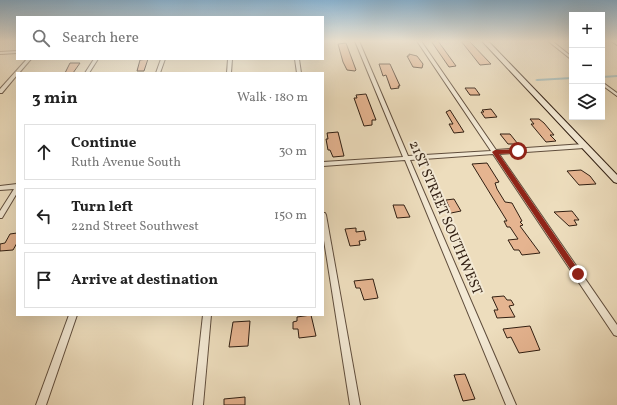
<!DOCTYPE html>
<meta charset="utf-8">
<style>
:root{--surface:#fff;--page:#f2f2f2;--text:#222;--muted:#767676;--line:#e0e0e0}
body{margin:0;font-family:Vollkorn,serif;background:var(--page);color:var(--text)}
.controls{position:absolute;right:12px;top:12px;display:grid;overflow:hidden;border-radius:0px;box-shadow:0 4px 16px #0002}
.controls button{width:36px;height:36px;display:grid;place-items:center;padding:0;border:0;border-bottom:1px solid var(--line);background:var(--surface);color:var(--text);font:20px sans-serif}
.stop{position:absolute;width:12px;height:12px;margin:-9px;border:3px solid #8f2418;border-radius:50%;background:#fff}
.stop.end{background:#8f2418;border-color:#fff;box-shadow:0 1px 4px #0008}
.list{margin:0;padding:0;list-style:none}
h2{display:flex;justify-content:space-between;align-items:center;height:52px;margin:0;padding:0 16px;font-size:17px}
h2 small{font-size:13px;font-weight:400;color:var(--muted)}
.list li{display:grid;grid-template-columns:26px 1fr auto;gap:12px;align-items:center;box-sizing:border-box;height:56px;margin:0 8px 8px;padding:0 8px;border:1px solid var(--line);border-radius:0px}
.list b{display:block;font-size:15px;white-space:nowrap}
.list p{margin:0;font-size:13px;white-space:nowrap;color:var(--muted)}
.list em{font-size:13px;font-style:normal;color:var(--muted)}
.icon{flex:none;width:22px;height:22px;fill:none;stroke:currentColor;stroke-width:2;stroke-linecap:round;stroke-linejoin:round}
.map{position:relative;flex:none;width:617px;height:405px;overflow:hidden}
.search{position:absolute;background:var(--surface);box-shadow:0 4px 16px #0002;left:16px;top:16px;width:308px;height:44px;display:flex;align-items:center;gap:10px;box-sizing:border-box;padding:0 14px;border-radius:0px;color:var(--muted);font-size:15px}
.panel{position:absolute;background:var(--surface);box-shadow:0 4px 16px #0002;left:16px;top:72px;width:308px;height:244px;border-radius:0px}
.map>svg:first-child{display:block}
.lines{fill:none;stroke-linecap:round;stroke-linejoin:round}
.canal{fill:#9dbaba;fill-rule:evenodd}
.building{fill:#e5b490;stroke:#311f12}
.street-casing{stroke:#604e3d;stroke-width:2}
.secondary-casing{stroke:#311f12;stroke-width:2}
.street{fill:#f3e9d4;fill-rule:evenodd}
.secondary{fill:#f3e9d4;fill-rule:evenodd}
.route{fill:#8f2418}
.labels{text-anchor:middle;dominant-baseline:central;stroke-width:4;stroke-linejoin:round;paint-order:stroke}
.street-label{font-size:14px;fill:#311f12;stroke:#f3e9d4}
</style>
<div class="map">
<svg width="617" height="405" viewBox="0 0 617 405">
<rect width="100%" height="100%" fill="#edddbd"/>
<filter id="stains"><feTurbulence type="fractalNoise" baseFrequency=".005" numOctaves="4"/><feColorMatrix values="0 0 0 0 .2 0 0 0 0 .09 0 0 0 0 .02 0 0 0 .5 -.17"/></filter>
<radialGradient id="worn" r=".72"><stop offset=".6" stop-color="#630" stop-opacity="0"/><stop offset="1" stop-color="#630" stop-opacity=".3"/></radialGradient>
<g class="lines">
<!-- canal -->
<g class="canal">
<path d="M617 75V77L602 78V76Z"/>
<path d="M572 77V79L537 81 535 80 537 79Z"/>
</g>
</g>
<!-- building -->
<g class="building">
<path d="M431 41H438L456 66 449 67Z"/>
<path d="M461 41H469L491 64 480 65Z"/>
<path d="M346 43 356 70 355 71 347 70 343 62 338 44Z"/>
<path d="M409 54 417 56 423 64 422 68 413 67 407 56H409Z"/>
<path d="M148 59 144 71H137L140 60Z"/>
<path d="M70 63H80L73 73H65Z"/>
<path d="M379 64H390L400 86H398L399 88 391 89 386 75 383 76Z"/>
<path d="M465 88H475L480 95H470Z"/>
<path d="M366 94 376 120H372V125L364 126 354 98H357L356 95Z"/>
<path d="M491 109 497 117 485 118 481 112H484L482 110Z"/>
<path d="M450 110 464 132 454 133 449 124H453L446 112Z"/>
<path d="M530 119H539L544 123 554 135H550L556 141 546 142 531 124H534Z"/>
<path d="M338 132 344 156 333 157 330 150H328L326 139H328L327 133Z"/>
<path d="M500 134H510L518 144H508Z"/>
<path d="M487 163 499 182 495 183 497 189 505 202 512 203 522 221 520 222 523 225 520 226 540 253 522 255 519 250H514L508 240 518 239 510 227H507L504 221H507L472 164Z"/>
<path d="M581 170 590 176 596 184 579 185 567 171Z"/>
<path d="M454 199 461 211 446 214 443 209 449 207 446 200Z"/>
<path d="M393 205H404L410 217 397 218Z"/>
<path d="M572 211 579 220H574L577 225 569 226 554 212Z"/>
<path d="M356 228V232L364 231 366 240 359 241 360 245 350 246 345 229Z"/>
<path d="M17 233V243L13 250 0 251V244L5 243 10 234Z"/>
<path d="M373 279 378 298 364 300 360 288H356L354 281Z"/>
<path d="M504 296 507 300H511L514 305 509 306 515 317 497 318 494 310H498L492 297Z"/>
<path d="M311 315 316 336 299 338 298 329H293V322L297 321V317Z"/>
<path d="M250 321 248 346 229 347 233 322Z"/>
<path d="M530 326 540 350 519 353 511 337 507 338 503 329Z"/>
<path d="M465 374 475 399 463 401 454 375Z"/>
<path d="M245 397V405H224V399Z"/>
</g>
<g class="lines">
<!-- street casing -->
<g class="street-casing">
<g id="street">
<path d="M355 41H359L408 156 491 151 417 41H421L496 150 584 144 587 146 584 148 499 154 617 325V336L614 335 493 154 410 160 516 405H506L405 160 323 166V162L403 157Z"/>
<path d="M548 41H552L572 57V60Z"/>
<path d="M611 41H615L617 42V45Z"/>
<path d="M17 51V53L0 54V52Z"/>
<path d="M27 59H31L19 73H17V75L2 93H0V89Z"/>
<path d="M94 59H98L89 73H85Z"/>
<path d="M161 59H165L160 73H156Z"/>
<path d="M228 59H232L231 73H227Z"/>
<path d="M295 59H299L301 73H297Z"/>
<path d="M602 82 617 93V96L602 85Z"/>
<path d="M17 184V193L2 218H0V211L14 189 0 190V186Z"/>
<path d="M323 213H325L326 215 360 405H350L323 234Z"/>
<path d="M69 315H77L46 405H36Z"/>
<path d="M203 315H211L203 405H193Z"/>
</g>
</g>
<!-- secondary casing -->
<g class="secondary-casing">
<path id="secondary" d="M482 41H488L617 175V183L614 182Z"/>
</g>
<!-- street -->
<use href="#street" class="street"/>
<!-- secondary -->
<use href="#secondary" class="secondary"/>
</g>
<!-- sky -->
<linearGradient id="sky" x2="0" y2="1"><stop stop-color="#8ab6d6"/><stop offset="0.42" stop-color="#f7f0e1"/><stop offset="1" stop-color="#f7f0e1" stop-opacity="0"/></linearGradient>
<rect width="617" height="98" fill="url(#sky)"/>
<!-- route -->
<path class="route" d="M520 149V152L518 153 499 154 580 272V276H575L492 152 495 150Z"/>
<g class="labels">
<!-- street labels -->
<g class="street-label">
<text transform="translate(445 218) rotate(67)">21ST STREET SOUTHWEST</text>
</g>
</g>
<rect width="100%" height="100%" filter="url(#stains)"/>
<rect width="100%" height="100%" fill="url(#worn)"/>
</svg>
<div class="controls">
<button>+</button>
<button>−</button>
<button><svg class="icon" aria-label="layers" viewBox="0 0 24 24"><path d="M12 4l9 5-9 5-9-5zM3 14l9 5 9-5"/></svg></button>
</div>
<div class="stop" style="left:518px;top:151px"></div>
<div class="stop end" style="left:578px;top:274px"></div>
<div class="search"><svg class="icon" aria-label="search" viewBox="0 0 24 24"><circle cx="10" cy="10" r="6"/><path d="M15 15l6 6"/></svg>Search here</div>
<section class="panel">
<h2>3 min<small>Walk · 180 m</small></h2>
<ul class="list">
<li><svg class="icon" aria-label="ahead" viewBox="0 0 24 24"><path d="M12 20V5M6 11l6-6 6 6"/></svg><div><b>Continue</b><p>Ruth Avenue South</p></div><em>30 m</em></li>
<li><svg class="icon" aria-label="left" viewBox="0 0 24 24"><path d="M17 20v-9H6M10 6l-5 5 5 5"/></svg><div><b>Turn left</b><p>22nd Street Southwest</p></div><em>150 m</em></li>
<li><svg class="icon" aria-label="arrive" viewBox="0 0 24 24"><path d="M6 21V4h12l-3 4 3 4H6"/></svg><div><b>Arrive at destination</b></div></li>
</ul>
</section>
</div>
